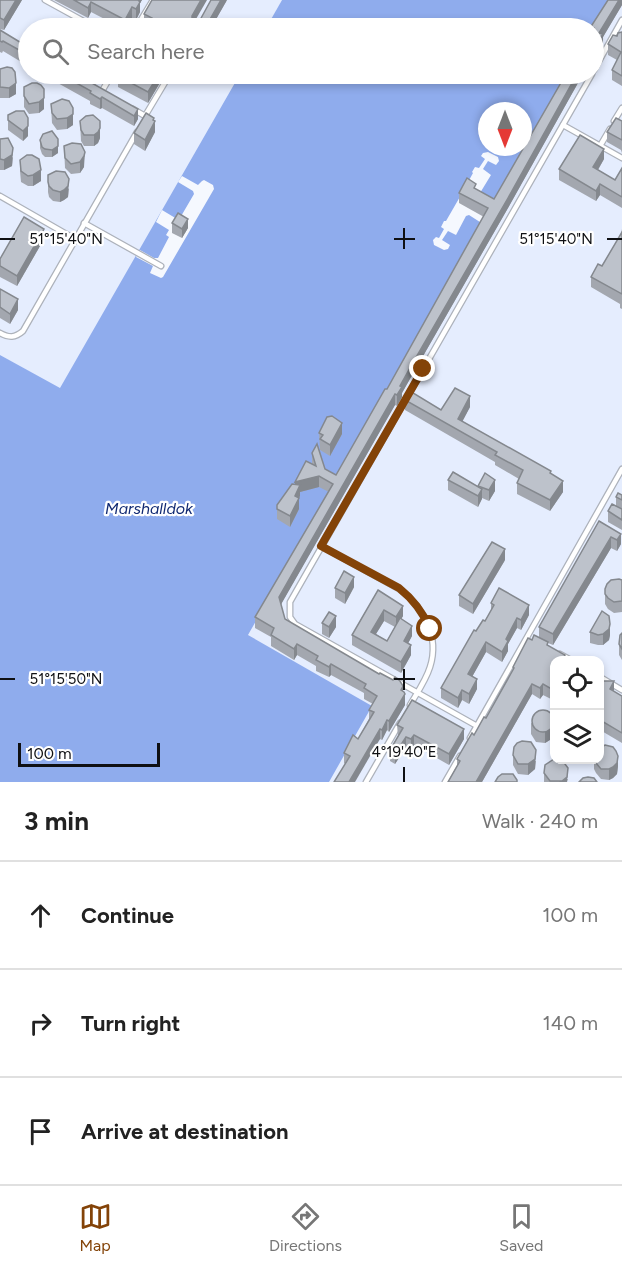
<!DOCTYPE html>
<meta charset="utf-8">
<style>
:root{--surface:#fff;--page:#f6f6f6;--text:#222;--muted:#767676;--line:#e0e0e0;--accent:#834308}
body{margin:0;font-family:Figtree,sans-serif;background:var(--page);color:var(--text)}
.controls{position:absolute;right:18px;bottom:18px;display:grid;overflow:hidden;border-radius:12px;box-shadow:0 3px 9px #0003}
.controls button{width:54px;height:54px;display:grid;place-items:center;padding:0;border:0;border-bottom:2px solid var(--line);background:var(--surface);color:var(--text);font:30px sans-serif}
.compass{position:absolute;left:478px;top:102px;width:54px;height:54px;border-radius:50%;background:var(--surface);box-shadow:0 3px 9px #0003;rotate:180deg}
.scale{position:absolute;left:18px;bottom:15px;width:142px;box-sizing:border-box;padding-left:6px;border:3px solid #0f1013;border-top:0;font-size:16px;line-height:21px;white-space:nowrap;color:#0f1013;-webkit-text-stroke:4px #fff;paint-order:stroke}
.stop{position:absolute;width:18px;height:18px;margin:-14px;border:4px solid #834308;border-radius:50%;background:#fff}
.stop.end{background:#834308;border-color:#fff;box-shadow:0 2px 6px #0008}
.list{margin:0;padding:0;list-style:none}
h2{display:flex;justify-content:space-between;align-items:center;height:78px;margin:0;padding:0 24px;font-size:26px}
h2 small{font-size:20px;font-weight:400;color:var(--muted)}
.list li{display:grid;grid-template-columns:39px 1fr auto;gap:18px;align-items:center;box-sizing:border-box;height:108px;padding:0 24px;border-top:2px solid var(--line)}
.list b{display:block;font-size:22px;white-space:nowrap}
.list em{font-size:20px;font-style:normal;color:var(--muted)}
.icon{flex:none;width:33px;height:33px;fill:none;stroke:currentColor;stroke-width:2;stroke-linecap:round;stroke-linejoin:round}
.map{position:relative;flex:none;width:622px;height:782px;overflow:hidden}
.search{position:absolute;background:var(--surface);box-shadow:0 3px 9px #0003;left:18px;right:18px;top:18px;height:66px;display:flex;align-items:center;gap:15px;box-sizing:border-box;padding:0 21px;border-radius:33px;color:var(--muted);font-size:22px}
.sheet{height:402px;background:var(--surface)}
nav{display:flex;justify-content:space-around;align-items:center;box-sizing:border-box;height:84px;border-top:2px solid var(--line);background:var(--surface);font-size:16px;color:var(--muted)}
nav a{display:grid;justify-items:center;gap:3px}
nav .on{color:var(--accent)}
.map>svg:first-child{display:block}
.built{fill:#e5edfe;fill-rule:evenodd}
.water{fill:#8faced;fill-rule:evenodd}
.pier{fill:#f5f8fe}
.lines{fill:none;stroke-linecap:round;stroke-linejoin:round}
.lane-casing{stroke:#adb2bb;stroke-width:7}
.lane{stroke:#fff;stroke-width:4.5}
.wall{fill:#a3a7af;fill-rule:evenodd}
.shaded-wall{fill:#84888e}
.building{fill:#bdc2cb;stroke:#84888e;stroke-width:1.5}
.route{stroke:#834308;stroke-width:8}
.ticks{fill:none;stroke:#0f1013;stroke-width:2}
.labels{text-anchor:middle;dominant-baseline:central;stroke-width:4.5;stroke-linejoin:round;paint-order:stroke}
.water-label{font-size:16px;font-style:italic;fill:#102972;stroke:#fff}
.ticks-label{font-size:15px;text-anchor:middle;fill:#0f1013;stroke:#fff;stroke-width:4.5;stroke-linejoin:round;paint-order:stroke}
</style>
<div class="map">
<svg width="622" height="782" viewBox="0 0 622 782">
<rect width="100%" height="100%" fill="#f5f8fe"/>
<!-- built -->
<g class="built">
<path d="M0 0H282L266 28H28V74H240L60 389 0 355Z"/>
<path d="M622 0V782H329L248 635 569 74H594V31ZM554 660H600V760H554Z"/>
</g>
<!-- water -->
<g class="water">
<path d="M282 0H611L594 28H266Z"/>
<path d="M240 74H569L248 635 372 706 329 782H0V355L60 388ZM487 111H523V147H487Z"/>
</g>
<!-- pier -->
<g class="pier">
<path d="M488 152 498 157 499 161 496 165 488 161 483 169 491 175 480 193 495 204 483 224 469 215 466 216 456 235 448 231 442 240 450 245 448 249 444 250 434 245 433 240 436 237 439 238 444 229 441 227 444 221H446L461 195 473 173 472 172 475 167 479 168 485 159 481 156 483 153Z"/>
<path d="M182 176 198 185 202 181 204 180 213 185 214 189 163 277 161 278 150 273 153 266 136 257 140 250 154 258H158L169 237 166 235 169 230 156 222 162 210 177 219 180 218 194 194 193 191 178 182Z"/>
</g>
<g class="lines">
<!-- lane casing -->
<g class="lane-casing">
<g id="lane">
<path d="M45 0 96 28"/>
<path d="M136 28 153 0"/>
<path d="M594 70 622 20"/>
<path d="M102 91 112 74"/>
<path d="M133 109 145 116 170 74"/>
<path d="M614 121 622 108"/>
<path d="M563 125 622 158"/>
<path d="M600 146 610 129"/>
<path d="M0 196 75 239"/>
<path d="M84 223 161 266"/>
<path d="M0 333C9 338 15 338 23 331L137 132"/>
<path d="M321 546 399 589C423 606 440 636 430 667 426 680 417 693 410 705"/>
<path d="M560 654 571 660"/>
<path d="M600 677 622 690"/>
<path d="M477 726 295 624 290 617V602L592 74"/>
<path d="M470 738 622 469"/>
<path d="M366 782 400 723"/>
<path d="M445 782 460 756"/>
</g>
</g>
<!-- lane -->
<use href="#lane" class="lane"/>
</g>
<!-- wall -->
<g class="wall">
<path d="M0 0H22L4 30 0 29V30L28 47V66L3 51 2 53 0 52Z"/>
<path d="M54 0H142L140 3V12L136 20 132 18 126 28H122L91 12 88 18Z"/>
<path d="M227 0 211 28 147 26 144 25V14L198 21Z"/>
<path d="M622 0V5L603 37V44L600 50 597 48 594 55V28L595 22Z"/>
<path d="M622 32V86L612 80V70L617 60 608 55V44Z"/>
<path d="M0 69 16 94 9 98H0Z"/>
<path d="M37 74H76L138 109V119L134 126 102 108 100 109 90 104V101L47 77 46 79Z"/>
<path d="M165 74 148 103 118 87V76Z"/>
<path d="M179 74H192L187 82 179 78Z"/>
<path d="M566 74H583L508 208 411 377 402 393V397L397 406 395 405 281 604 285 619 403 692 405 705 389 732 387 730 382 740 380 739 345 764 344 763V753L358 739 369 719V710L373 704 364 699V693L331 675 329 677 316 671V666L297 655 294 660 271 646V637L255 628V617L329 492 319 487 300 492 299 498V509L290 527 277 519V505L312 464V453L325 469 336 475 387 389 484 217 459 203V193L476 189 494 199Z"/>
<path d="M32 83 44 109 39 113 29 114 24 107V87Z"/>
<path d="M62 99 73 125 67 129 57 130 52 123 51 104Z"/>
<path d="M8 120 28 129V136L23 141 8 130Z"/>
<path d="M154 120 155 132 145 151 134 144V133Z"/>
<path d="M80 121 100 138 98 143 94 146H84L81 141Z"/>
<path d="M622 121V153L621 150 607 142V132Z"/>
<path d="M0 139 13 158 12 166 4 170H0Z"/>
<path d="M40 140 58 153 52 157H45L42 154 40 148Z"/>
<path d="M64 146 84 167 80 173 71 174 65 168Z"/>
<path d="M604 159 598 170 615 180 622 168V208L600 195 596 201 559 180V169Z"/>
<path d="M20 160 41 181 33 186H28L21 182 20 171Z"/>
<path d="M48 175 69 189 68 197 64 200 60 202 53 201 49 197 48 192Z"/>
<path d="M172 223 188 228 182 238 172 233Z"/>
<path d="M622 229V309L620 308V304L591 287V277L602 266 621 234Z"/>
<path d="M44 239 17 286 0 277V259Z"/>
<path d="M0 289 18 310 10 324 0 318Z"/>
<path d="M405 400 441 410 470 407 462 421 551 474 563 492 550 511 517 494V483L519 479 495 465V462L405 410Z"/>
<path d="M319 433 342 434 330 456 320 450Z"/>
<path d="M448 480 478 487 495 491 489 501 482 498 478 507 448 490Z"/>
<path d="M622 495V530L608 522V511L616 507V497Z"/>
<path d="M599 521 621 544 617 551 611 548 553 645 548 643V646L565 660H555V701L543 695 540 699 532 694 482 782H448L457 766V759L486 718 513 671V667L532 640 539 637V627Z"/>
<path d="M505 560 473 614 459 606V595Z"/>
<path d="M622 580V612L614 613 608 609 605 604V589Z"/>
<path d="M354 587 345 604 335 598V588Z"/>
<path d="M378 590 403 616 401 619 412 636 408 643 411 655 401 673 352 645V635ZM384 621 395 627 387 641 376 634Z"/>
<path d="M491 603 529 615 521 630 517 628 508 644V651L502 662 486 652 472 677 477 689 469 704 462 700 458 708 441 698V688L476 631 485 621 491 611Z"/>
<path d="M322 623 336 627 329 638 322 634Z"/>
<path d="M590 632 610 635 609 640 603 645H598L590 643Z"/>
<path d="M622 633V660L619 655V644Z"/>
<path d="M600 681 614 692 622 696V743L600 730Z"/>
<path d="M531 723 554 731 553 738 545 743 536 742 531 734Z"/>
<path d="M397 725 464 739 449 765 414 745 411 750 406 747 395 764 390 761V750L398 736Z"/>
<path d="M513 755 536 761 535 769 528 775 518 774 513 765Z"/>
<path d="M567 759H581L573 762Z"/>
<path d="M594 759 618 766 617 774 613 778 609 780 601 779 596 773 594 769Z"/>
<path d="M544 773 568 779 567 782H544Z"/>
</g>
<!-- shaded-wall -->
<g class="shaded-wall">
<path d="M16 0H22L4 30V20Z"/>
<path d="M136 0H142L140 3V12L136 20Z"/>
<path d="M201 0H207L192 26V16Z"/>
<path d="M221 0H227L211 28H205Z"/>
<path d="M619 0H622V5L603 37V44L600 50 599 33Z"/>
<path d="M91 2V12L88 18V8Z"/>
<path d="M132 7V18L126 28H125V20Z"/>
<path d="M597 38V48L594 55V45Z"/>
<path d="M159 74H165L148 103V92Z"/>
<path d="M187 74H192L187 82Z"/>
<path d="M577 74H583L508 208 411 377 402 393V397L397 406V395L400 386Z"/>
<path d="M16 83V94L9 98V88Z"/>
<path d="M102 97V108L100 109V99Z"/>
<path d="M44 98V109L39 113V102Z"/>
<path d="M138 109V119L134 126V116Z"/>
<path d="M73 114V125L67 129V118Z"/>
<path d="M28 118V136L23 141V131Z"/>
<path d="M154 118V124L155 121V132L145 151V140Z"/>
<path d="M100 128V138L98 143 94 146V135Z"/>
<path d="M58 146V153L52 157V150Z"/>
<path d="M13 148 12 166 4 170V160Z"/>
<path d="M604 149V159L593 178V167Z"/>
<path d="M85 152 84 167 80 173V162Z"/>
<path d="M41 170V181L33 186V175Z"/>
<path d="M69 179 68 197 64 200 60 202V192Z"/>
<path d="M600 184V195L596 201V191Z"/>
<path d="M188 219V228L182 238V229Z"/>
<path d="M44 229V239L17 286V276Z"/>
<path d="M18 299V310L10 324V314Z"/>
<path d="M395 394V405L279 608V597Z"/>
<path d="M470 396V407L458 430V419Z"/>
<path d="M342 423V434L330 456V445Z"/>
<path d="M319 476V487L300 492V496L295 507V482Z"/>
<path d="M495 480V491L489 501V490Z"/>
<path d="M563 481V492L550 511V500Z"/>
<path d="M482 489V499L478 507V496Z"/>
<path d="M299 498V509L290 527V516Z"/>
<path d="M621 534V544L617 551V540Z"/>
<path d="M611 537V548L553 645V634Z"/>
<path d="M505 549V560L473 614V604Z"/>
<path d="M354 577V587L345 604V593Z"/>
<path d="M529 605V615L521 630V620Z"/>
<path d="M403 606V616L396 628V617Z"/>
<path d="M384 610V621L371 642V632Z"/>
<path d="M336 616V627L329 638V627Z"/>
<path d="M517 618V628L508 644V651L502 662V652L506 639Z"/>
<path d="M610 624V635L609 640 603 645V634Z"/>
<path d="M412 626V636L404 651V641Z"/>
<path d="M486 642V652L468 684V674Z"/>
<path d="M297 644V655L294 660V649Z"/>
<path d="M411 645V655L401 673V662Z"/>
<path d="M331 664V675L329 677V667Z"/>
<path d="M477 679V689L469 704V694Z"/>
<path d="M614 681V691L610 689Z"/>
<path d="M532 684V694L482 782H476Z"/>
<path d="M543 684V695L540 699V688Z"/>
<path d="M403 686V697L405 694V705L389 732V721Z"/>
<path d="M462 690V700L458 708V698Z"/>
<path d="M387 720V730L382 740V730Z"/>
<path d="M554 721V731L553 738 545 743V732Z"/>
<path d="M380 729V739L355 782H349Z"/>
<path d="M464 729V739L449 765V754Z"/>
<path d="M414 735V745L411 750V739Z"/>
<path d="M406 737V747L395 764V754Z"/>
<path d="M536 750 535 769 528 775V764Z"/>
<path d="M618 756V766L617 774 613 778 609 780V769Z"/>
<path d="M568 768 567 782H559Z"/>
</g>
<!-- building -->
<g class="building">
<path d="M0 0H16L4 20 0 18Z"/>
<path d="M74 0H138L140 2 136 9 132 7 125 20 91 2 88 8Z"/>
<path d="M152 0H201L192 16V19L194 22 198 21 200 20 211 0H221L205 28H146L152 18 144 14Z"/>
<path d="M608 0H619L599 33 603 34 600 39 597 38 594 45V28H590Z"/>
<path d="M0 30 28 47V55L3 41 2 42 0 41Z"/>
<path d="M622 32V76L612 70 621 52 608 44 613 35 617 36 618 33Z"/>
<path d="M7 67 12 68 15 72 16 83 9 88 0 87V69Z"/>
<path d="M60 74H76L138 109 134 116 102 97 100 99 90 93 91 91Z"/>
<path d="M119 74H159L148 92 118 76Z"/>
<path d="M566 74H577L508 198 411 366 400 386 402 387 397 395 395 394 279 597 285 619 379 674 380 673 393 680 395 677 400 681 403 686 401 690 404 692 405 694 389 721 387 720 382 730 380 729 349 782H334L350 756 344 753 353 735 358 739 374 712 369 710 377 696 364 688 366 684 331 664 329 667 316 660 318 656 297 644 294 649 271 635 274 628 255 617 333 484 319 476 295 482 306 461 316 466 312 453 317 444 325 469 336 475 385 389H387L488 208 459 193 467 178 476 184 474 188 494 199Z"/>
<path d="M32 83H37L41 85 44 89V98L39 102 29 104 24 96V87Z"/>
<path d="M62 99 69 101 73 108V114L67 118 57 119 52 113 51 104Z"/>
<path d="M16 111H24L28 118V126L23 131 8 120V115Z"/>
<path d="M146 113 154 118 153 120 155 121 145 140 134 133Z"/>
<path d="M93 115 100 121V128L98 132 94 135H84L81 130 80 121 86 116Z"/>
<path d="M616 118 622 121V140L607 132Z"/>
<path d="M52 131 58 139V146L52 150 45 149 42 147 40 140 43 134Z"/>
<path d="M580 135 604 149 593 167 615 180 622 168V197L600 184 596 191 559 169Z"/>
<path d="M8 138 13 148 12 155 4 160 0 159V139Z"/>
<path d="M72 143 81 144 85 152 84 156 80 162 71 164 65 158 64 146Z"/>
<path d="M27 155H32L39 159 41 170 33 175 28 176 21 171 20 160Z"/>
<path d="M56 171 65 172 69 179 68 186 64 190 60 192 53 190 49 186 48 182V175Z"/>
<path d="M178 213 188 219 182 229 172 223Z"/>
<path d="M24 217 44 229 17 276 0 266V259Z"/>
<path d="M622 232V294L591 277 598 264 602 266Z"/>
<path d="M0 289 18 299 10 314 0 307Z"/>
<path d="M455 388 470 396 458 419 551 471 550 473 563 481 550 500 517 483 523 470 495 455 497 452 405 400 410 391 441 410Z"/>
<path d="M332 416 342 423 330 445 320 439 323 435 319 433 327 417Z"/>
<path d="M453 472 482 489 478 496 448 480Z"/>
<path d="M485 473 495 480 489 490 478 486Z"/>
<path d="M292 484 300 485 295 496 299 498 290 516 277 509V505Z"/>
<path d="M618 493 622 495V500L616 497Z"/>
<path d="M612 504 622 509V520L608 511Z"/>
<path d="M599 521 621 534 617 540 611 537 553 634 539 627Z"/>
<path d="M492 542 505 549 473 604 459 595Z"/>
<path d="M344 571 354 577 345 593 335 588Z"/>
<path d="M619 579 622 580V601L614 602 608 598 605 594V589L607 584 611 580Z"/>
<path d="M499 588 529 605 521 620 517 618 506 639 508 641 502 652 486 642 468 674 477 679 469 694 462 690 458 698 441 688 474 630 476 631 483 620 485 621 494 605 491 603Z"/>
<path d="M378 590 403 606 396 617 384 610 371 632 387 641 400 618 412 626 404 641 411 645 401 662 352 635Z"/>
<path d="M602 611 609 616 610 624 609 629 603 634 598 635 590 632Z"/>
<path d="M329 612 336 616 329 627 322 623Z"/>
<path d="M622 633V649L619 644 620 635Z"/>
<path d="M534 635 548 642 547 645 565 655 563 659 566 660H555V691L543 684 540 688 532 684 476 782H448L460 761 457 759 472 733 474 735 484 717 486 718 514 668 513 667 528 638 532 640Z"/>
<path d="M600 681H614L610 689 622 696V733L600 720Z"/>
<path d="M412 700 464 729 449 754 414 735 411 739 406 737 395 754 390 750 403 728 397 725Z"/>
<circle cx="543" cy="721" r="11"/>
<path d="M522 741 531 742 536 750 535 759 528 764H518L513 755 514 747 517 743Z"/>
<path d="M605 745 613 747 616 751 618 756 617 763 613 767 609 769H601L596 763 595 759H600V748Z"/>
<path d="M554 759 562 760 568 768 567 777 562 781H550L544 773 545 765Z"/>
<path d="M502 774H513L517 780V782H495L498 777Z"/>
<path d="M588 777 594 778 597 782H579L583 778Z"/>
</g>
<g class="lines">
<!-- route -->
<path class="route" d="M423 369 321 546 399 588C414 600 423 612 430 629"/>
</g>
<!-- ticks -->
<path class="ticks" d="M404 228V249M0 239H15M394 239H415M607 239H622M404 669V690M0 679H15M394 679H415M404 767V782"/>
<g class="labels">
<!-- water labels -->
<g class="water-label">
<text x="149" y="508">Marshalldok</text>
</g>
</g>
<g class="ticks-label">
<text x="556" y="244">51°15'40"N</text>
<text x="66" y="244">51°15'40"N</text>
<text x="66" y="684">51°15'50"N</text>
<text x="404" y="757">4°19'40"E</text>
</g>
</svg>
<div class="controls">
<button><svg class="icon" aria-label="locate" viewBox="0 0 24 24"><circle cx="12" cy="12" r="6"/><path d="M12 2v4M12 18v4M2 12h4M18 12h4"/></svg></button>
<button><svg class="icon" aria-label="layers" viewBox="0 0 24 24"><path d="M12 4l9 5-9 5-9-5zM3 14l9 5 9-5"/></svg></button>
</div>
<svg class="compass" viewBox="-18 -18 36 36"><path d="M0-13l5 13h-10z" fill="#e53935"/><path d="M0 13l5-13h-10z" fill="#767676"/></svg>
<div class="scale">100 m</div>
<div class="stop" style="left:430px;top:629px"></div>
<div class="stop end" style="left:423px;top:369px"></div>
<div class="search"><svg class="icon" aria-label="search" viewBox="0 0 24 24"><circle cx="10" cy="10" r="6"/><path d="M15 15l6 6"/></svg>Search here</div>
</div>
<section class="sheet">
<h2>3 min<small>Walk · 240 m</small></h2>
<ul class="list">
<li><svg class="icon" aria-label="ahead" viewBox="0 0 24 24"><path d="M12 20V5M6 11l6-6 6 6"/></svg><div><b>Continue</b></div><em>100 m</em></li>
<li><svg class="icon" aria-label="right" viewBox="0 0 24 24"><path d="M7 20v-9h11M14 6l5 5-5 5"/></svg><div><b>Turn right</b></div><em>140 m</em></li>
<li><svg class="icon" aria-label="arrive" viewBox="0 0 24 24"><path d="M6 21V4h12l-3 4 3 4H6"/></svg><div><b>Arrive at destination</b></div></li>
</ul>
</section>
<nav>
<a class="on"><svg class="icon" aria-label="map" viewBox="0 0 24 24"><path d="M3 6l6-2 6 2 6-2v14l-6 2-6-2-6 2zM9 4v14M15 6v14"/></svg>Map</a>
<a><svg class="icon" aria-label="directions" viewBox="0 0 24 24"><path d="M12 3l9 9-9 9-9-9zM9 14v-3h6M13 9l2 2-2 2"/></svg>Directions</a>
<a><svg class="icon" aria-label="saved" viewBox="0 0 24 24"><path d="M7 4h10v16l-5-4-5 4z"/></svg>Saved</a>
</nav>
